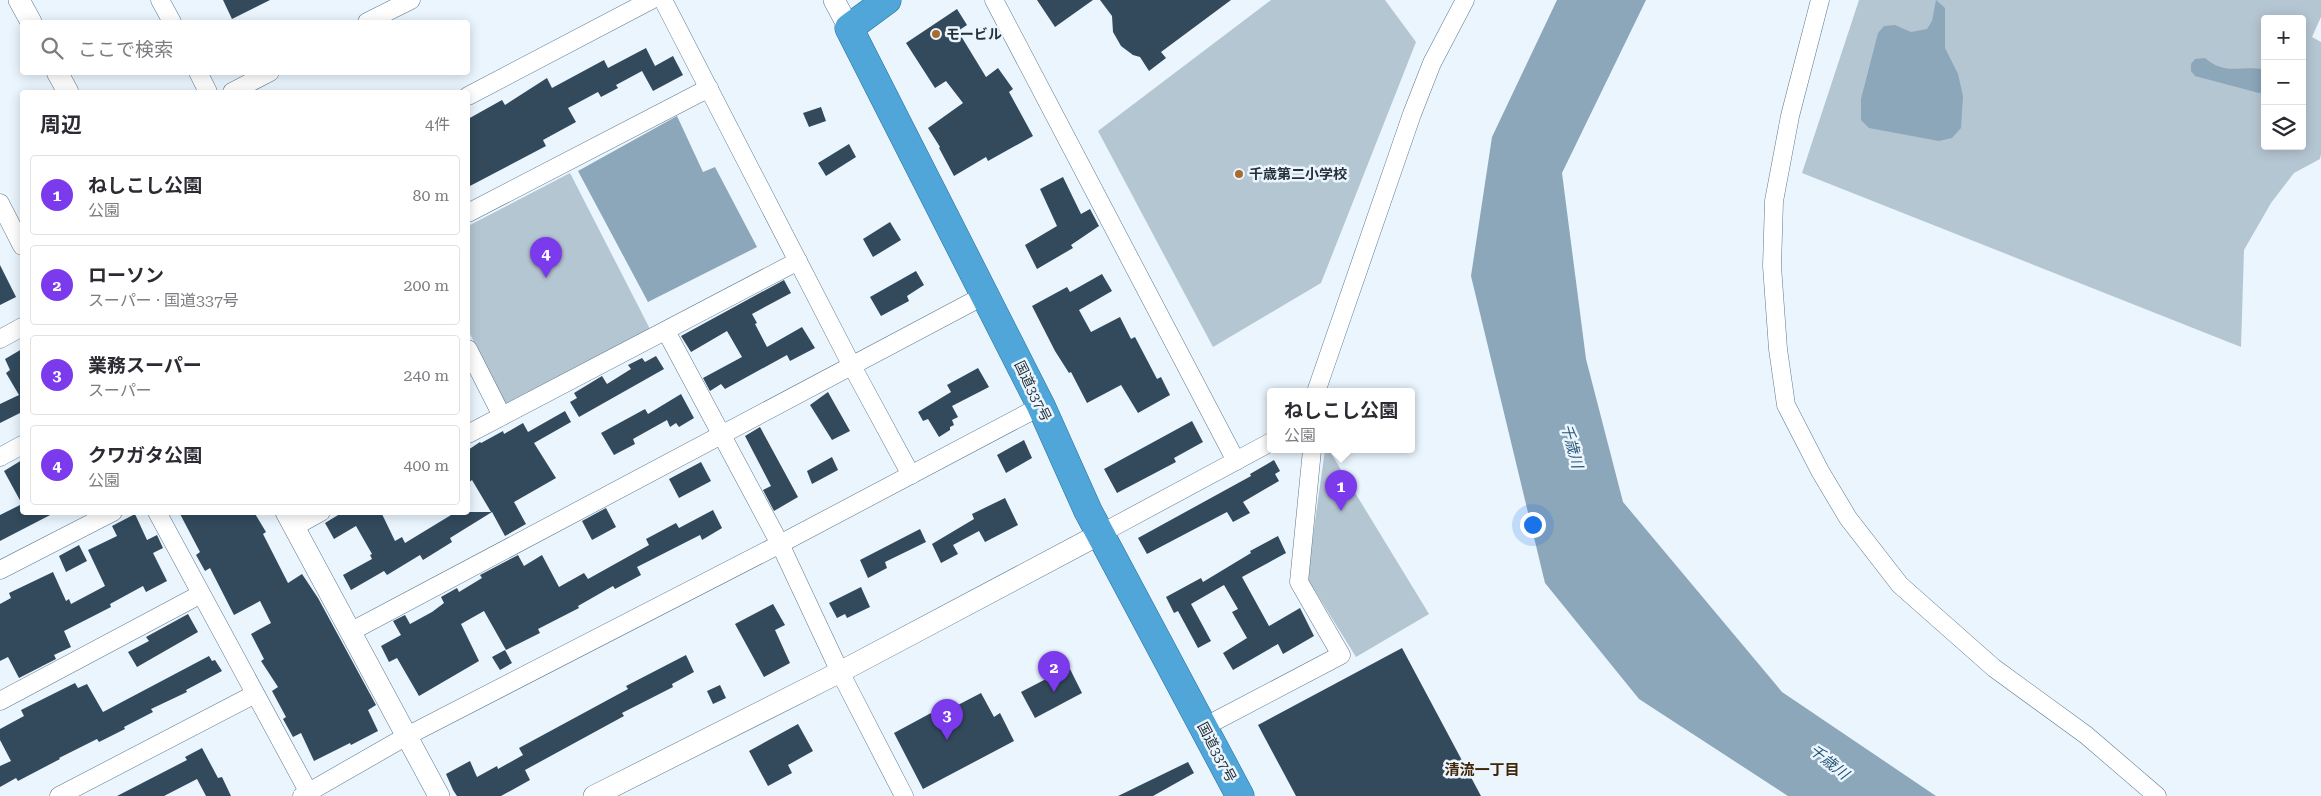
<!DOCTYPE html>
<html lang="ja">
<meta charset="utf-8">
<style>
:root{--surface:#fff;--page:#f2f2f3;--text:#2b2b33;--muted:#7c7c81;--line:#e1e1e2;--accent:#7c3aed}
body{margin:0;font-family:"Roboto Serif","Noto Sans JP",serif;background:var(--page);color:var(--text)}
.controls{position:absolute;right:15px;top:15px;display:grid;overflow:hidden;border-radius:5px;box-shadow:0 2px 12px #0003}
.controls button{width:45px;height:45px;display:grid;place-items:center;padding:0;border:0;border-bottom:1px solid var(--line);background:var(--surface);color:var(--text);font:25px sans-serif}
.you{position:absolute;left:1532px;top:524px;width:18px;height:18px;margin:-12px;border:4px solid #fff;border-radius:50%;background:#1a73e8;box-shadow:0 0 0 8px #1a73e833}
.badge{display:grid;place-items:center;width:32px;height:32px;border-radius:50%;background:var(--accent);color:#fff;font-size:16px;font-weight:700}
.pin{position:absolute;translate:-50% -41px;filter:drop-shadow(0 1px 2px #0008)}
.pin::after{content:'';position:absolute;top:26px;width:18px;height:15px;background:inherit;clip-path:polygon(0 0,100% 0,50% 100%)}
.popup{position:absolute;left:1267px;top:388px;width:148px;height:65px;box-sizing:border-box;display:grid;place-content:center;border-radius:5px;background:var(--surface);filter:drop-shadow(0 1px 4px #0005);font-size:16px;white-space:nowrap;color:var(--muted)}
.popup b{font-size:19px;color:var(--text)}
.popup::after{content:'';position:absolute;left:50%;top:100%;margin-left:-10px;border:10px solid transparent;border-top-color:var(--surface)}
.list{margin:0;padding:0;list-style:none}
h2{display:flex;justify-content:space-between;align-items:center;height:65px;margin:0;padding:0 20px;font-size:21px}
h2 small{font-size:16px;font-weight:400;color:var(--muted)}
.list li{display:grid;grid-template-columns:32px 1fr auto;gap:15px;align-items:center;box-sizing:border-box;height:80px;margin:0 10px 10px;padding:0 10px;border:1px solid var(--line);border-radius:5px}
.list b{display:block;font-size:19px;white-space:nowrap}
.list p{margin:0;font-size:16px;white-space:nowrap;color:var(--muted)}
.list em{font-size:16px;font-style:normal;color:var(--muted)}
.icon{flex:none;width:28px;height:28px;fill:none;stroke:currentColor;stroke-width:2;stroke-linecap:round;stroke-linejoin:round}
.map{position:relative;flex:none;width:2321px;height:796px;overflow:hidden}
.search{position:absolute;background:var(--surface);box-shadow:0 2px 12px #0003;left:20px;top:20px;width:450px;height:55px;display:flex;align-items:center;gap:12px;box-sizing:border-box;padding:0 18px;border-radius:5px;color:var(--muted);font-size:19px}
.panel{position:absolute;background:var(--surface);box-shadow:0 2px 12px #0003;left:20px;top:90px;width:450px;height:425px;border-radius:5px}
.map>svg:first-child{display:block}
.green{fill:#b5c6d3;fill-rule:evenodd}
.water{fill:#8ca6ba}
.building{fill:#324a5c}
.lines{fill:none;stroke-linecap:round;stroke-linejoin:round}
.minor-casing{stroke:#5e788b;stroke-width:19}
.tertiary-casing{stroke:#5e788b;stroke-width:22}
.trunk-casing{stroke:#256e9a;stroke-width:29}
.minor{stroke:#fff;stroke-width:18}
.tertiary{stroke:#fff;stroke-width:21}
.trunk{stroke:#50a6d8;stroke-width:28}
.poi-dot{fill:#a96b30;stroke:#eaf5fe;stroke-width:2}
.labels{text-anchor:middle;dominant-baseline:central;stroke-width:5;stroke-linejoin:round;paint-order:stroke}
.poi-label{font-size:14px;font-weight:bold;fill:#253038;stroke:#eaf5fe;text-anchor:start}
.street-label{font-size:14px;fill:#253038;stroke:#eaf5fe}
.water-label{font-size:15px;font-style:italic;fill:#2a5675;stroke:#eaf5fe}
.neighbourhood-label{font-size:15px;font-weight:bold;fill:#412507;stroke:#eaf5fe}
</style>
<div class="map">
<svg width="2321" height="796" viewBox="0 0 2321 796">
<rect width="100%" height="100%" fill="#eaf5fe"/>
<!-- green -->
<g class="green">
<path d="M1271 0H1385L1416 42 1321 283 1213 347 1098 131Z"/>
<path d="M1859 0H2321V17L2312 37 2321 42V154L2320 159 2294 173 2271 203 2244 250 2241 347 1802 173ZM2265 19H2302V146H2265Z"/>
<path d="M570 173 650 329 505 404 468 330V226Z"/>
<path d="M1325 450H1329L1429 614 1356 657 1307 578Z"/>
</g>
<!-- water -->
<g class="water">
<path d="M1557 0H1646L1562 173 1586 359 1623 502 1782 692 1936 796H1788L1639 699 1545 583 1471 276 1492 137Z"/>
<path d="M1936 0 1945 8V48L1958 74 1963 96 1961 128 1952 138 1939 141 1869 128 1861 120V99L1878 33 1884 26 1895 25 1911 32 1927 29 1932 21Z"/>
<path d="M2205 58C2224 75 2239 66 2262 69L2265 71V92L2259 93 2195 76 2191 71V64L2195 59Z"/>
<path d="M677 116 703 172 715 167 757 247 648 302 578 171Z"/>
</g>
<!-- building -->
<g class="building">
<path d="M223 0H270L232 19Z"/>
<path d="M1037 0H1093L1055 27Z"/>
<path d="M1100 0H1231L1161 52 1166 58 1149 71 1140 57 1133 55 1121 46 1113 32 1112 16Z"/>
<path d="M957 9 967 25 958 31 986 77 998 68 1013 89 1009 92 1033 136 988 161 986 157 954 176 939 148 940 147 928 128 963 103 946 81 935 88 906 43Z"/>
<path d="M646 48 655 66 673 56 683 75 653 91 642 71 616 85 618 88 601 97 598 92 568 108 576 122 543 140 546 146 468 187V119L502 100 505 105 547 78 552 88 604 60 608 68Z"/>
<path d="M821 107 826 121 809 127 803 113Z"/>
<path d="M849 144 856 157 826 176 818 163Z"/>
<path d="M1063 177 1081 214 1090 209 1099 226 1071 245 1073 248 1037 269 1025 245 1057 226 1040 189Z"/>
<path d="M890 222 901 240 873 257 863 239Z"/>
<path d="M0 265 16 297 0 305Z"/>
<path d="M916 271 924 285 907 296 909 301 881 316 870 297Z"/>
<path d="M1102 274 1112 291 1079 310 1091 332 1120 317 1131 339 1135 337 1157 379 1161 377 1170 395 1138 413 1121 385 1087 403 1071 372 1069 373 1055 351 1032 306 1067 287 1070 292Z"/>
<path d="M784 280 791 293 752 314 757 323 755 324 767 347 802 327 815 348 790 361 787 355 725 389 721 384 710 391 703 378 742 357 727 331 691 352 681 336Z"/>
<path d="M22 349V412L0 423V404L19 395 6 373 10 370 5 359Z"/>
<path d="M656 356 664 369 579 417 570 402 577 398 574 393 602 376 607 384 631 369 628 365 642 358 645 362Z"/>
<path d="M978 368 989 387 952 406 958 417 952 420 954 425 950 427V430L939 437 928 419 923 421 918 412 951 392 947 385Z"/>
<path d="M828 392 850 431 832 440 810 405Z"/>
<path d="M681 394 694 418 679 427 676 423 670 427 667 420 633 439 635 444 614 455 601 433 645 409 648 414Z"/>
<path d="M565 411 571 422 534 443 556 478 514 502 526 524 505 536 492 512 450 538 452 542 423 560 420 555 387 575 384 571 351 590 343 575 372 559 370 555 372 554 356 526 334 539 325 523 343 512H381L395 541 402 537 405 543 456 512H491L472 480 468 483V450L480 442 481 443 503 431 504 434 523 423 528 432Z"/>
<path d="M1192 421 1203 442 1174 458 1176 462 1117 493 1104 469Z"/>
<path d="M760 427 798 497 774 511 763 490 771 486 745 436Z"/>
<path d="M1024 440 1032 458 1006 473 997 455Z"/>
<path d="M832 457 838 470 812 484 807 471Z"/>
<path d="M22 460V512H56L0 541V515L22 504 4 471Z"/>
<path d="M1274 460 1280 471 1275 474 1279 481 1243 502 1250 513 1233 522 1227 512 1147 554 1138 538 1251 476 1250 474Z"/>
<path d="M701 462 711 481 679 498 669 479Z"/>
<path d="M1005 498 1018 525 985 542 979 531 953 545 958 554 941 563 932 544 974 519 972 514Z"/>
<path d="M606 508 616 527 592 540 582 521Z"/>
<path d="M713 510 722 528 702 540 700 535 637 567 641 575 615 589 613 586 578 606 579 608 538 629 540 633 506 650 484 611 461 624 479 661 419 696 397 658 389 662 381 646 401 635 393 621 405 615 410 624 432 612 444 603 441 597 457 588 459 592 482 578 480 575 518 555 524 566 542 555 559 587 584 573 588 579 649 545 646 539 676 523 679 528Z"/>
<path d="M179 512H254L266 532 263 534 288 583 302 574 318 598 376 705 368 710 378 731 351 745 350 743 314 761 301 733 293 737 283 719 286 717 272 691 278 687 261 661 264 659 251 634 271 623 260 601 234 615 210 568 205 571 196 555 200 552Z"/>
<path d="M135 514 147 540 157 535 163 548 153 553 167 581 146 592 143 586 110 604 111 607 64 631 71 647 54 655 56 659 19 678 8 657 0 661V604L11 598 9 593 53 572 66 601 69 599 71 604 105 586 88 550 117 536 112 526Z"/>
<path d="M920 529 926 542 885 562 887 568 868 578 860 560Z"/>
<path d="M1278 536 1286 553 1242 577 1269 626 1300 608 1314 636 1283 654 1278 644 1233 670 1223 653 1247 638 1232 612 1238 609 1224 585 1191 604 1211 641 1198 648 1178 611 1174 613 1166 597 1201 578 1203 582 1251 553 1250 551Z"/>
<path d="M79 545 87 561 66 572 59 556Z"/>
<path d="M861 587 870 607 847 618 845 614 837 618 829 603Z"/>
<path d="M773 604 785 625 775 630 790 663 764 677 735 624Z"/>
<path d="M188 614 198 632 137 667 128 652 149 641 146 637Z"/>
<path d="M1402 648 1481 796H1296L1258 725Z"/>
<path d="M505 650 512 663 500 670 492 657Z"/>
<path d="M686 655 694 672 672 684 673 687 622 713 624 716 525 770 530 780 501 796H457L453 790 446 774 470 761 477 777 497 766 498 769 523 755 519 748 628 689 626 686Z"/>
<path d="M209 656 212 661 215 660 222 671 186 690 187 692 151 709 153 712 124 727 125 729 99 742 97 739 59 758 60 759 18 781 16 778 0 787V766L11 761 0 740V729L24 716 21 710 75 683 78 688 87 684 103 712Z"/>
<path d="M1069 667 1082 693 1035 718 1021 692Z"/>
<path d="M720 685 726 698 713 704 707 691Z"/>
<path d="M981 693 994 717 1000 713 1014 741 923 789 894 733 931 713 933 718Z"/>
<path d="M798 724 813 751 788 765 792 773 768 786 749 751Z"/>
<path d="M202 748 218 778 222 777 231 796H206L197 779 164 796H117L187 760 185 757Z"/>
<path d="M1188 762 1194 773 1153 796H1118Z"/>
</g>
<g class="lines">
<!-- minor casing -->
<g class="minor-casing">
<g id="minor">
<path d="M160 0 172 22"/>
<path d="M663 0 852 366 911 475"/>
<path d="M994 0 1236 461"/>
<path d="M1820 0 1790 116 1774 201 1772 266 1778 349 1786 405 1820 471 1848 518 1900 585 1994 668 2086 735 2157 796"/>
<path d="M367 22 411 0"/>
<path d="M198 72 208 92"/>
<path d="M232 92 270 72"/>
<path d="M468 96 651 0"/>
<path d="M0 203 22 246"/>
<path d="M468 213 709 88"/>
<path d="M666 331 780 544 840 672 904 796"/>
<path d="M0 339 22 327"/>
<path d="M468 349 502 416"/>
<path d="M1316 392 1412 114 1432 63 1465 0"/>
<path d="M468 434 798 261"/>
<path d="M0 457 22 445"/>
<path d="M157 512 309 793"/>
<path d="M294 527 321 512"/>
<path d="M1100 534 1271 442"/>
<path d="M0 570 113 512"/>
<path d="M350 632 985 295"/>
<path d="M0 701 201 594"/>
<path d="M1204 727 1341 655 1299 582 1312 450"/>
<path d="M59 796 255 694"/>
<path d="M302 796 405 737 780 544 1041 406"/>
</g>
</g>
<!-- tertiary casing -->
<g class="tertiary-casing">
<g id="tertiary">
<path d="M19 0 31 22"/>
<path d="M834 0 849 28"/>
<path d="M57 72 68 92"/>
<path d="M286 512 439 796"/>
<path d="M594 796 840 672 1100 534"/>
</g>
</g>
<!-- trunk casing -->
<g class="trunk-casing">
<path id="trunk" d="M887 0 849 28 1041 406 1088 511 1240 796"/>
</g>
<!-- minor -->
<use href="#minor" class="minor"/>
<!-- tertiary -->
<use href="#tertiary" class="tertiary"/>
<!-- trunk -->
<use href="#trunk" class="trunk"/>
</g>
<!-- markers -->
<g class="poi-dot">
<circle cx="936" cy="34" r="5"/>
<circle cx="1239" cy="174" r="5"/>
</g>
<g class="labels">
<!-- poi labels -->
<g class="poi-label">
<text x="946" y="34">モービル</text>
<text x="1249" y="174">千歳第二小学校</text>
</g>
<!-- street labels -->
<g class="street-label">
<text transform="translate(1033 391) rotate(64)">国道337号</text>
<text transform="translate(1217 752) rotate(62)">国道337号</text>
</g>
<!-- water labels -->
<g class="water-label">
<text transform="translate(1572 446) rotate(75)">千歳川</text>
<text transform="translate(1829 762) rotate(39)">千歳川</text>
</g>
<!-- neighbourhood labels -->
<g class="neighbourhood-label">
<text x="1482" y="770">清流一丁目</text>
</g>
</g>
</svg>
<div class="controls">
<button>+</button>
<button>−</button>
<button><svg class="icon" aria-label="layers" viewBox="0 0 24 24"><path d="M12 4l9 5-9 5-9-5zM3 14l9 5 9-5"/></svg></button>
</div>
<div class="you"></div>
<div class="pin badge" style="left:1341px;top:511px">1</div>
<div class="popup"><b>ねしこし公園</b>公園</div>
<div class="pin badge" style="left:1054px;top:692px">2</div>
<div class="pin badge" style="left:947px;top:740px">3</div>
<div class="pin badge" style="left:546px;top:278px">4</div>
<div class="search"><svg class="icon" aria-label="search" viewBox="0 0 24 24"><circle cx="10" cy="10" r="6"/><path d="M15 15l6 6"/></svg>ここで検索</div>
<section class="panel">
<h2>周辺<small>4件</small></h2>
<ul class="list">
<li><span class="badge">1</span><div><b>ねしこし公園</b><p>公園</p></div><em>80 m</em></li>
<li><span class="badge">2</span><div><b>ローソン</b><p>スーパー · 国道337号</p></div><em>200 m</em></li>
<li><span class="badge">3</span><div><b>業務スーパー</b><p>スーパー</p></div><em>240 m</em></li>
<li><span class="badge">4</span><div><b>クワガタ公園</b><p>公園</p></div><em>400 m</em></li>
</ul>
</section>
</div>
